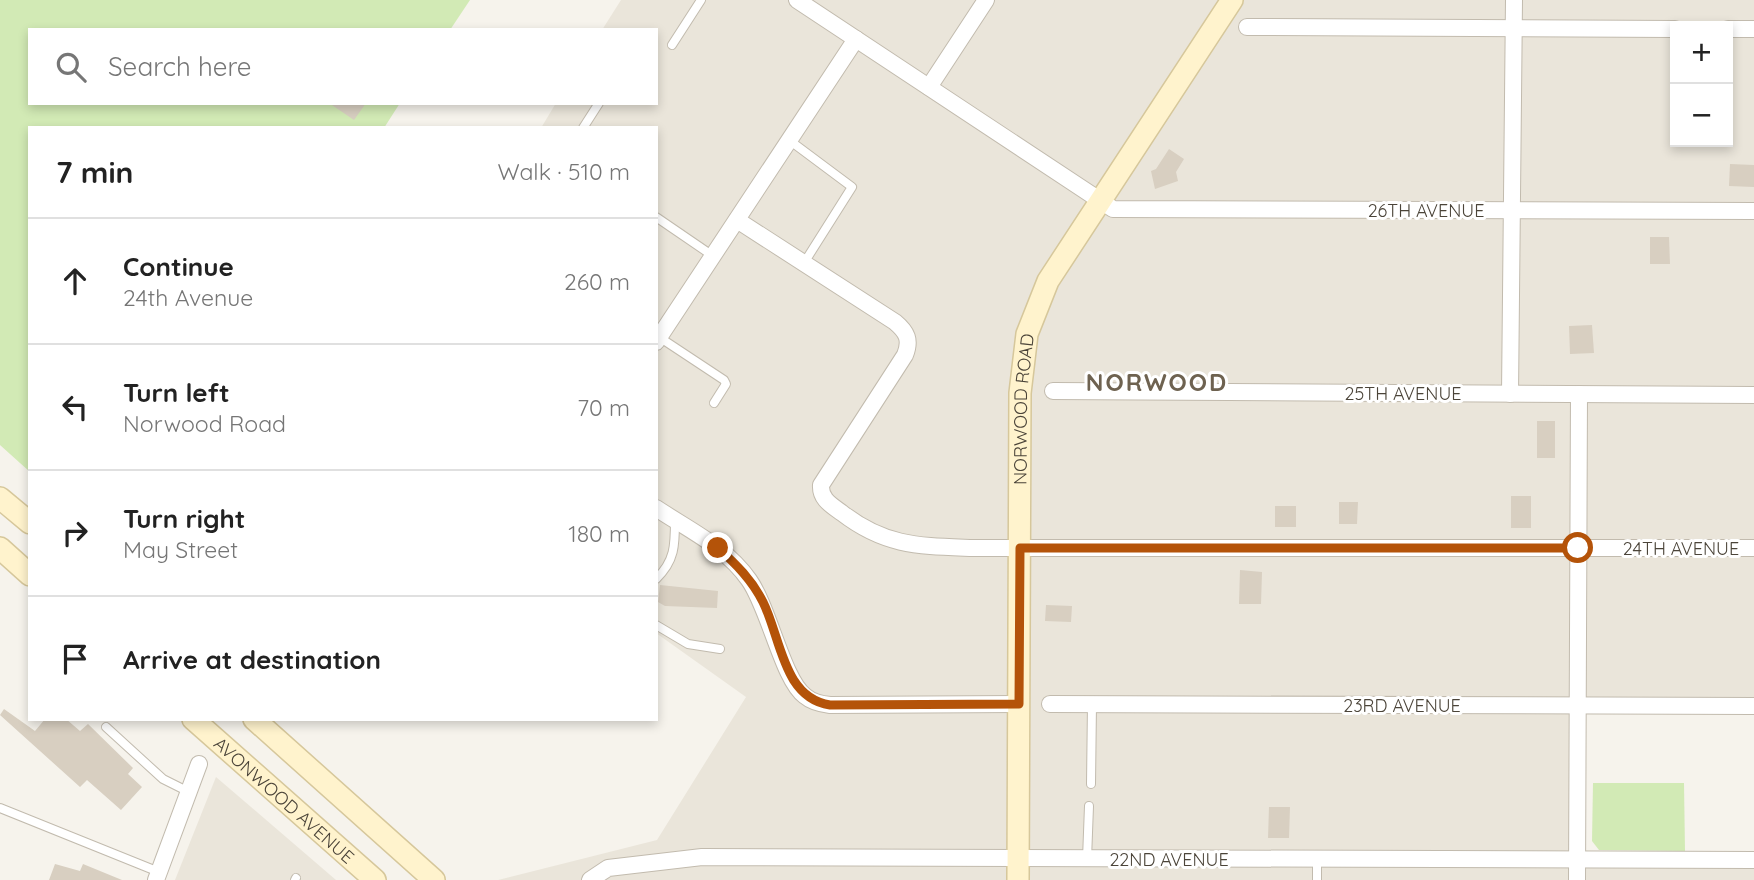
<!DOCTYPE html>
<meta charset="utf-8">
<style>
:root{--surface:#fff;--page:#f6f6f6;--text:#222;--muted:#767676;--line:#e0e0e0}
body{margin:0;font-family:Quicksand,sans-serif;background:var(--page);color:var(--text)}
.controls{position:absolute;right:21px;top:21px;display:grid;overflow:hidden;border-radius:0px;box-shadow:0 4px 10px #0003}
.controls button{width:63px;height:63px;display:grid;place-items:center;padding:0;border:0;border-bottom:2px solid var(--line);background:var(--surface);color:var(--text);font:35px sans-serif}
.stop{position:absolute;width:21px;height:21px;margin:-16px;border:5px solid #b45309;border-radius:50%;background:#fff}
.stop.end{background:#b45309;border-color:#fff;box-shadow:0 2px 7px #0008}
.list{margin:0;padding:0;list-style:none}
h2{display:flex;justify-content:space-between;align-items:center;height:91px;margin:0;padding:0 28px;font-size:30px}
h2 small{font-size:23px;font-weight:400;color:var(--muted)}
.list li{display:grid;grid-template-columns:46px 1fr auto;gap:21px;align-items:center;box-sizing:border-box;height:126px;padding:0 28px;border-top:2px solid var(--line)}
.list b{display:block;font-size:26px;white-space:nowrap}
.list p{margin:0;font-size:23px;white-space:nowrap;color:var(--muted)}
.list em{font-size:23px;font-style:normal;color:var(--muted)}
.icon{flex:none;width:38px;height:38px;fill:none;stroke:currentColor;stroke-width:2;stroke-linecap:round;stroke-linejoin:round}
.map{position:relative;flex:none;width:1754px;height:880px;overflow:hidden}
.search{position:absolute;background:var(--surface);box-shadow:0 4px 10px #0003;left:28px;top:28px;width:630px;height:77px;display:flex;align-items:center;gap:18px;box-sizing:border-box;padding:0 24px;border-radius:0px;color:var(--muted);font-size:26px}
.panel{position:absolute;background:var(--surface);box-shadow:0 4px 10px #0003;left:28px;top:126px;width:630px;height:595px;border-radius:0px}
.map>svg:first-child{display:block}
.residential{fill:#eae5da;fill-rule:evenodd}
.green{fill:#d2eab5}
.building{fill:#d8cfc1}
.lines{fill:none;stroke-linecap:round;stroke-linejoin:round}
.lane-casing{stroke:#c2bbae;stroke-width:10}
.street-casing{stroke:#c2bbae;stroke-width:18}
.secondary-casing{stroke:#d6c79b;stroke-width:24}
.lane{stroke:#fff;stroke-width:8}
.street{stroke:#fff;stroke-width:16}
.secondary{stroke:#fff3cd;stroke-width:21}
.route{stroke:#b45309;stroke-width:9}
.labels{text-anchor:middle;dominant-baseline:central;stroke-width:6;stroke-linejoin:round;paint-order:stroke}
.street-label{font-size:18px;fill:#4b4439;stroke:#fff}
.district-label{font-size:24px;font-weight:bold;letter-spacing:2px;fill:#6e6250;stroke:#fff}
</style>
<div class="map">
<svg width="1754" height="880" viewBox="0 0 1754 880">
<rect width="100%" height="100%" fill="#f6f3ec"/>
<!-- residential -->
<g class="residential">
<path d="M621 0H1754V705H1580L1578 859 1754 862V880H498L657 840 746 697 656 633V128H541L556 103H656V30H602ZM1675 26H1728V142H1675Z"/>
<path d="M216 777 336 880H175Z"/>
</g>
<!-- green -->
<g class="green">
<path d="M0 0H470L450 30H30V103H400L384 128H30V472L0 445Z"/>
<path d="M1593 783H1684L1685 851 1599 850 1592 841Z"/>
</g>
<!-- building -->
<g class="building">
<path d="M329 103H366L354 120Z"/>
<path d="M1169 149 1184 159 1176 172 1178 181 1155 189 1151 171 1156 169Z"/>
<path d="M1730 164 1754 165V187L1729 186Z"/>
<path d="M1650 237H1669L1670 264H1650Z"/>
<path d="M1592 325 1594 353 1570 354 1569 326Z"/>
<rect x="1537" y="421" width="18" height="37"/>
<rect x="1511" y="496" width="20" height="32"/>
<path d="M1339 502H1358L1357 524H1339Z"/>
<rect x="1275" y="506" width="21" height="21"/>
<path d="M1240 570 1262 572 1261 604H1239Z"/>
<path d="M660 585 718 591 717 608 665 606 658 602Z"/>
<path d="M1046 605 1072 606 1071 622 1045 621Z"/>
<path d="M4 709 35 731 45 719H66L80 731 88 724 133 768 128 774 142 787 121 810 87 780 80 787 0 715Z"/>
<path d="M1269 807H1290L1289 838H1268Z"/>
<path d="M55 864 80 871 83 864 122 880H49Z"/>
</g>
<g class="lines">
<!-- lane casing -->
<g class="lane-casing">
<g id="lane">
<path d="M672 45 701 0"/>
<path d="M583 128 599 103"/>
<path d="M789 140 852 187 804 263"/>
<path d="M656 217 713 256"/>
<path d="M659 337 724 380 726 384 714 403"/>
<path d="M656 579C675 561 675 545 675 520"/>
<path d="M656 625 688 644 720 649"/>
<path d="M106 727 163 779 191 793"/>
<path d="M1091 784 1092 704"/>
<path d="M0 808 159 872"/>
<path d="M1087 859 1089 806"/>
<path d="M295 880 296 878"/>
<path d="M1317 880V859"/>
</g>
</g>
<!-- street casing -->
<g class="street-casing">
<g id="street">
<path d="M797 0 1113 209 1754 211"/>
<path d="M1247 27 1675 29"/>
<path d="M1728 29H1754"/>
<path d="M929 87 986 0"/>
<path d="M737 220 895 322C907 332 911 340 905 355L821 485C820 499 831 505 842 513 886 547 920 546 974 548H1754"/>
<path d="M656 342 856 39"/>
<path d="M1053 391 1754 395"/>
<path d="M1510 394 1514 0"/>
<path d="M656 508C689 530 726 547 749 580 769 608 783 680 805 696 812 702 821 704 830 705L1019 704"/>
<path d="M1050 704 1754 706"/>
<path d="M156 880 199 764"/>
<path d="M590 880 608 868 702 857 1754 860"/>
<path d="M1577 880 1579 394"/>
</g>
</g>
<!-- secondary casing -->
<g class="secondary-casing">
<g id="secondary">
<path d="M0 498 30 523"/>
<path d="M0 548 30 575"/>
<path id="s1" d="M193 719 375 880"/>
<path d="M254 719 434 880"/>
<path id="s2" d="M1018 880 1020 393 1027 334 1048 281 1232 0"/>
</g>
</g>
<!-- lane -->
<use href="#lane" class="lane"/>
<!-- street -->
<use href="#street" class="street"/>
<!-- secondary -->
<use href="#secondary" class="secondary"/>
</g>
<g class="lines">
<!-- route -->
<path class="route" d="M718 548C736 564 752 580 763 602 781 638 783 698 830 705L1019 704 1020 548H1578"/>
</g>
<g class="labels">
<!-- street labels -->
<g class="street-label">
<text x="1426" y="210">26TH AVENUE</text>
<text x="1403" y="393">25TH AVENUE</text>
<text stroke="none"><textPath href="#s2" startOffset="471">NORWOOD ROAD</textPath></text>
<text x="1681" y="548">24TH AVENUE</text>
<text x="1402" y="705">23RD AVENUE</text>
<text stroke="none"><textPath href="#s1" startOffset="122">AVONWOOD AVENUE</textPath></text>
<text x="1169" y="859">22ND AVENUE</text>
</g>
<!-- district labels -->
<g class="district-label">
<text x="1157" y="382">NORWOOD</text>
</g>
</g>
</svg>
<div class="controls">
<button>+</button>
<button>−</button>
</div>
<div class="stop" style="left:1578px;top:548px"></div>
<div class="stop end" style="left:718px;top:548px"></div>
<div class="search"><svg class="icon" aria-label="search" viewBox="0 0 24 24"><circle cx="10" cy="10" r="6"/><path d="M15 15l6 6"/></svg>Search here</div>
<section class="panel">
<h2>7 min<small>Walk · 510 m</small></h2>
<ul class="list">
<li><svg class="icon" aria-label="ahead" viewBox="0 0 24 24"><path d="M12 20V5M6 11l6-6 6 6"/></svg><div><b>Continue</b><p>24th Avenue</p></div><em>260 m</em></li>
<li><svg class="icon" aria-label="left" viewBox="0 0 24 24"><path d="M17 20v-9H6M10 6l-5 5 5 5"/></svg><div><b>Turn left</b><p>Norwood Road</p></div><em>70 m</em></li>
<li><svg class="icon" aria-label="right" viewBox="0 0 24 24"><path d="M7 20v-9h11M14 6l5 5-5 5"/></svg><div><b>Turn right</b><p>May Street</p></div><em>180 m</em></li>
<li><svg class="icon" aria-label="arrive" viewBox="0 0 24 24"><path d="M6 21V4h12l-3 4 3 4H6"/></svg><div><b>Arrive at destination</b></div></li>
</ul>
</section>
</div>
